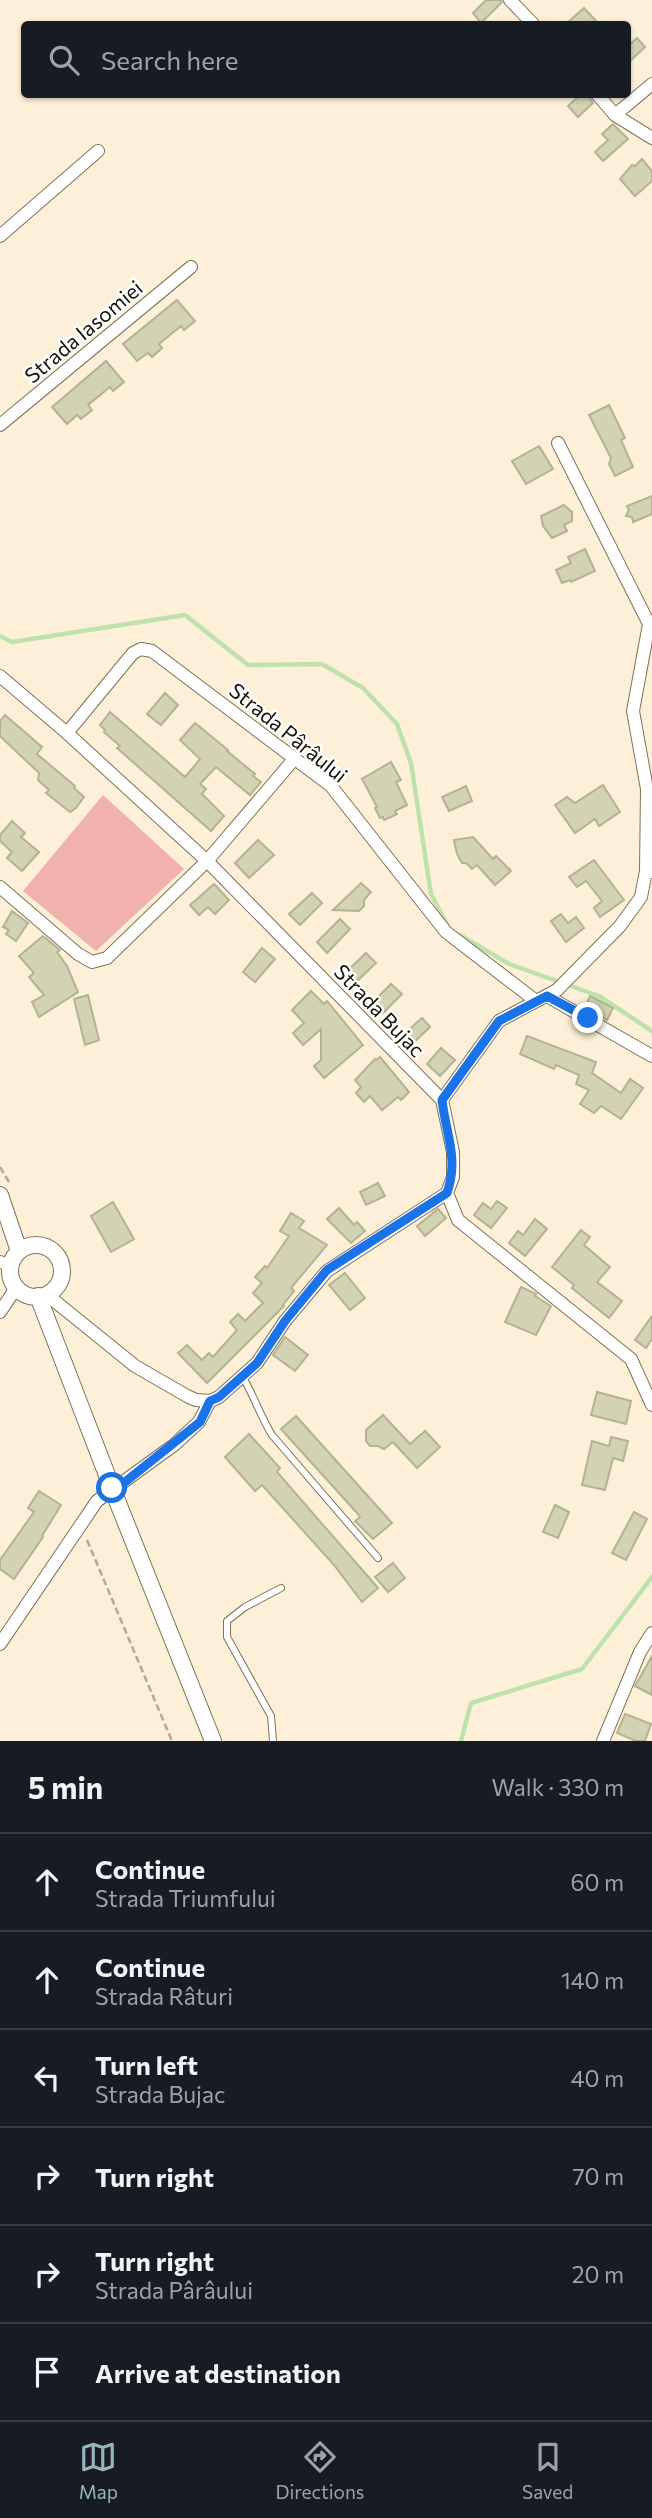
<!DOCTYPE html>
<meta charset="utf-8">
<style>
:root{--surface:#171b24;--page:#20242c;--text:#f1f3f6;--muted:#9ea1a6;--line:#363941;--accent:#96b5bf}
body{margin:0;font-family:Commissioner,sans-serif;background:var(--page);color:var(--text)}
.stop{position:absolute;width:21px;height:21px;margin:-16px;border:5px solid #1a73e8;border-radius:50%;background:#fff}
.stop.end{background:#1a73e8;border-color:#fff;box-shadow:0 2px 7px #0008}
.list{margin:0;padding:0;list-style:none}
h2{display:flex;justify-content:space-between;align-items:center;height:91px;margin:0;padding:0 28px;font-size:30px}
h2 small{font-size:23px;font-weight:400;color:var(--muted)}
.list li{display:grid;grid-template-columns:46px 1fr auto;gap:21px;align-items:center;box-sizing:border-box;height:98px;padding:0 28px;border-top:2px solid var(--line)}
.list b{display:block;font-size:26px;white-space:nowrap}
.list p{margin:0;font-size:23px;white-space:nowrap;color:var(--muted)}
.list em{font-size:23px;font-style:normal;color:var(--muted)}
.icon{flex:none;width:38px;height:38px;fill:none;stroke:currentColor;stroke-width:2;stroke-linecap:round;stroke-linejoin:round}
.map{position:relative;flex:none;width:652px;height:1741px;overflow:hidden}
.search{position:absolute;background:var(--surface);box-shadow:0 2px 5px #0004;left:21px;right:21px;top:21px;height:77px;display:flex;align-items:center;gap:18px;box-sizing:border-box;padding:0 24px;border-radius:7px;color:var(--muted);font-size:26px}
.sheet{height:679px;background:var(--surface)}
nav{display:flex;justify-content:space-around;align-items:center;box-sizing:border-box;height:98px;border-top:2px solid var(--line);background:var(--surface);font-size:19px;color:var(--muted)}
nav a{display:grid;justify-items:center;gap:4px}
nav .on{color:var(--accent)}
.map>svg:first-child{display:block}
.green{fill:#f0b2ab}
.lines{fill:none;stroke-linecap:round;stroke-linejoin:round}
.stream{stroke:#bde2ab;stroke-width:4.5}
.building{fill:#d3d3b3;stroke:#b2b393;stroke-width:2}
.service-casing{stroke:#817157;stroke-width:8}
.minor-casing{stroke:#817157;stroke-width:14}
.tertiary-casing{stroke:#817157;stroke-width:18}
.path{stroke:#b5a996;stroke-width:2.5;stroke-dasharray:7 3.5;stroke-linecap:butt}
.service{stroke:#fff;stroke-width:6}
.minor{stroke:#fff;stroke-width:12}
.tertiary{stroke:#fff;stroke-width:16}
.route{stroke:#1a73e8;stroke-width:9}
.labels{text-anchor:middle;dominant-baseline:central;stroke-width:5;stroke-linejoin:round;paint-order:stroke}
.street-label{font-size:21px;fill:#191308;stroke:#fff}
</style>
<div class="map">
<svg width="652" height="1741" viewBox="0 0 652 1741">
<rect width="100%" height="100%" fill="#fef0d8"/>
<!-- green -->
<path class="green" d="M103 795 184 869 96 951 23 891Z"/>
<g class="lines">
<!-- stream -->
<g class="stream">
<path d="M0 636 12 642 185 615 248 665 322 664 363 688 397 724 411 763 431 894 448 926"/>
<path d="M460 935 509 964 599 996 652 1031"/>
<path d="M461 1741 471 1703 582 1669 652 1577"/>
</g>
</g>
<!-- building -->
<g class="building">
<path d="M486 0H501L502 2 481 23 473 13Z"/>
<path d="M584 8 599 24H566Z"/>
<path d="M637 38 645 47 627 64V47Z"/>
<path d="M581 94H587L593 103 578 117 568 106Z"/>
<path d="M613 124 628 139 603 161 595 152 608 140 602 134Z"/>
<path d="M642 159 652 171V181L635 196 620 179 632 165 635 166Z"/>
<path d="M177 300 195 321 184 330 181 326 159 344 162 348 152 357 148 353 137 361 123 344Z"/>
<path d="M106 361 124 382 113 391 110 387 88 405 92 410 81 419 77 415 67 424 52 407Z"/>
<path d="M609 405 625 438 621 440 633 467 615 476 609 464 611 458 589 415Z"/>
<path d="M539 446 553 469 526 484 512 461Z"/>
<path d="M652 496V514L633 522 632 517 626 516 629 510 627 506Z"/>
<path d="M564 505 572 512V521L564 525 567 531 552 538 543 526 541 516Z"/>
<path d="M585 549 595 571 571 582 570 580 562 583 556 570 571 563 568 557Z"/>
<path d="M165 693 178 705 161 725 147 714Z"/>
<path d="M110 712 185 777 200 759 180 740 195 723 228 750 227 751 255 774 253 776 261 782 250 795 216 767 200 784 206 789 202 794 224 816 211 831 117 748 120 746 104 732 105 730 100 725Z"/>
<path d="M5 715 42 747 37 754 75 786 74 788 84 797 76 808 70 812 46 793 49 790 38 780 39 773 0 736V721Z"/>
<path d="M391 762 401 780 396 782 407 805 395 811 397 814 384 820 383 817 380 818 375 808 377 807 362 779Z"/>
<path d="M603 785 620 812 599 826 595 819 575 833 555 805 567 797 575 803Z"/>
<path d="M466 786 472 801 449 811 442 797Z"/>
<path d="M12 821 25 833 21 837 39 852 22 871 7 858 12 852 0 841V835Z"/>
<path d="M473 837 493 859 496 856 511 871 495 885 477 865 472 869 466 863H462L457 854 454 840Z"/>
<path d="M258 840 274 855 249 878 235 863Z"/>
<path d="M594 860 624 900 600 917 594 908 602 901 586 881 577 887 569 877Z"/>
<path d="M361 883 371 892 364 900V906L359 911 333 910Z"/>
<path d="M214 884 229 900 215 914 208 907 199 915 190 905Z"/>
<path d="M312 893 322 903 300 925 289 914Z"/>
<path d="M12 911 28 923 16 941 6 934 9 930 3 927Z"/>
<path d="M561 914 568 923 576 917 584 928 566 942 551 921Z"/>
<path d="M340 919 350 929 327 953 317 942Z"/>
<path d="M43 936 60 950 57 952 67 966 78 992 39 1017 32 1002 44 995 29 977 34 973 19 956Z"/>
<path d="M262 948 275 959 255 982 243 972Z"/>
<path d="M366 953 376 963 354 984 344 974Z"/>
<path d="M391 984 402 994 383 1013 372 1003Z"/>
<path d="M311 991 324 1004 327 1001 363 1045 324 1078 314 1066 321 1060V1029L303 1045 293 1033 304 1023 292 1010Z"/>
<path d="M88 995 99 1040 85 1045 74 999Z"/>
<path d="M590 996 613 1008 607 1020 585 1007Z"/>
<path d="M422 1018 430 1027 410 1046 401 1037Z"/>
<path d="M527 1036 596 1062 592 1073 621 1093 630 1079 643 1088 621 1119 601 1106 594 1113 580 1104 589 1090 576 1084 579 1075 556 1065 554 1069 520 1054Z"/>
<path d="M441 1048 455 1060 440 1076 427 1064Z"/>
<path d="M380 1057 409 1092 401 1100 398 1097 382 1110 370 1096 364 1102 356 1093 361 1087 355 1080 375 1059 376 1060Z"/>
<path d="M378 1183 385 1196 366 1205 360 1192Z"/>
<path d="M497 1201 507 1208 491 1228 474 1215 483 1203 491 1209Z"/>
<path d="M113 1202 134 1239 111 1252 91 1216Z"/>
<path d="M339 1208 354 1225 357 1222 365 1231 351 1243 327 1219Z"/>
<path d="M438 1209 446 1218 425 1236 417 1226Z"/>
<path d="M291 1213 304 1221 299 1228 327 1245 291 1288 294 1291 283 1305 284 1306 207 1383 178 1353 187 1345 202 1360 209 1353 213 1357 237 1330 230 1322 238 1314 245 1321 263 1303 253 1293 262 1283 255 1277 265 1266 267 1268 289 1236 280 1231Z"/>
<path d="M535 1219 547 1229 525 1256 509 1243 518 1231 523 1235Z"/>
<path d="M581 1230 590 1237 584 1245 610 1267 597 1282 622 1301 609 1318 572 1288 574 1285 552 1267Z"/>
<path d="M345 1273 365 1298 350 1310 329 1285Z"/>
<path d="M521 1287 536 1294 535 1296 551 1306 536 1335 505 1322Z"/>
<path d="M652 1316V1339L646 1348 635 1340Z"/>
<path d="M285 1337 308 1355 295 1371 273 1355Z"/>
<path d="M597 1392 631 1401 626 1424 591 1415Z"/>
<path d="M383 1415 410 1444 425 1431 440 1447 417 1468 393 1442 384 1449 378 1446H370L366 1441V1430Z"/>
<path d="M296 1416 392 1523 373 1539 355 1521 360 1517 357 1513 281 1429Z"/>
<path d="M249 1434 280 1468 277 1472 378 1588 362 1602 334 1565 262 1485 255 1491 225 1457Z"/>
<path d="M611 1437 628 1441 623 1461 613 1458 605 1490 582 1485 592 1441 609 1446Z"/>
<path d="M39 1491 61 1505 42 1536 43 1537 14 1579 0 1569V1560L34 1512 28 1508Z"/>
<path d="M555 1505 569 1512 558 1538 543 1532Z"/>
<path d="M634 1512 647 1519 626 1560 612 1553Z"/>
<path d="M393 1563 405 1578 388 1592 375 1577Z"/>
<path d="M652 1656V1695L635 1686Z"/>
<path d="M625 1714 651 1724 645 1741H636L617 1733Z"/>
</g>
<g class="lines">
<!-- service casing -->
<g class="service-casing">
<g id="service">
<path d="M242 1376C254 1395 260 1416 272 1435L378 1558"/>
<path d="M273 1741 271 1716 227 1637V1621L245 1607 281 1588"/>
</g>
</g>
<!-- minor casing -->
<g class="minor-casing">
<g id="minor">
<path d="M510 0 533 24"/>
<path d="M597 94 615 115 652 138"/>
<path d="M615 115 652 84"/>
<path d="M0 236 98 151"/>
<path d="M0 425 191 267"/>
<path d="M558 443 649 624 633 711 647 789 646 871"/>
<path d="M0 676 67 733 207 861 442 1100 453 1152V1177L447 1193 458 1220 631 1359 652 1405"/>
<path d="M67 733 133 653 141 649 152 651 331 786 446 932 536 1001"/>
<path d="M0 887 78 954 92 962 107 958 207 861 295 758"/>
<path d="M547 996 652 1056"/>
<path d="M442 1100 499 1021 557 990 620 926 641 897 646 871 652 872"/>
<path d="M0 1262 11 1265"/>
<path d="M46 1294 135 1366 187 1396 196 1400 210 1401 219 1397 257 1363 285 1321 327 1271 447 1193"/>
<path d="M0 1312 16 1288"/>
<path d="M0 1644 97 1501 174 1445 199 1422 210 1401"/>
<path d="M603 1741 640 1652 652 1633"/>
</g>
</g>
<!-- tertiary casing -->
<g class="tertiary-casing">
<g id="tertiary">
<path d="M0 1195 19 1251"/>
<circle cx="36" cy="1271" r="26"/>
<path d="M38 1296 112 1488 213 1741"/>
</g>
</g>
<!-- path -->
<g class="path">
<path d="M0 1167 9 1182"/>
<path d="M87 1540 172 1741"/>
</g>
<!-- service -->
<use href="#service" class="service"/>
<!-- minor -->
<use href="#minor" class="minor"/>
<!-- tertiary -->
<use href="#tertiary" class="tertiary"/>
</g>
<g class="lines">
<!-- route -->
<path class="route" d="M112 1488 125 1482 200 1422 210 1401 219 1397 257 1363 285 1321 327 1270 447 1193C459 1158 446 1135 442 1100L499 1021 547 996 588 1018"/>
</g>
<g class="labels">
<!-- street labels -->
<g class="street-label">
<text transform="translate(83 331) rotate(-40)">Strada Iasomiei</text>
<text transform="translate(289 732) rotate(39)">Strada Pârâului</text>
<text transform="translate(380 1010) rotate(46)">Strada Bujac</text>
</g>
</g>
</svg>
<div class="stop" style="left:112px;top:1488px"></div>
<div class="stop end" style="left:588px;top:1018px"></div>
<div class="search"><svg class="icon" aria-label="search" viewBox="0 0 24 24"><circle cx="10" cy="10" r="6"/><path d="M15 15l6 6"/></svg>Search here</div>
</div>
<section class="sheet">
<h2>5 min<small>Walk · 330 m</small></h2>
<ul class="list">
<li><svg class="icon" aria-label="ahead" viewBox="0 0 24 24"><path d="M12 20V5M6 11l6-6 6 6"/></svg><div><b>Continue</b><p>Strada Triumfului</p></div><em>60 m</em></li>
<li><svg class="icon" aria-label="ahead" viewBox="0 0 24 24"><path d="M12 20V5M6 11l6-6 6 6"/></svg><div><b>Continue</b><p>Strada Râturi</p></div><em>140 m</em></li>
<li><svg class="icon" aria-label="left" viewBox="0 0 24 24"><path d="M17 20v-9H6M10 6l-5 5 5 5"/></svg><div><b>Turn left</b><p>Strada Bujac</p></div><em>40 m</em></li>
<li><svg class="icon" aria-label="right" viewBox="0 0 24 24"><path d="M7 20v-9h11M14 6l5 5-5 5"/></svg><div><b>Turn right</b></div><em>70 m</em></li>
<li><svg class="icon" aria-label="right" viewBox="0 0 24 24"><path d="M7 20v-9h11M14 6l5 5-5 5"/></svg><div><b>Turn right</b><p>Strada Pârâului</p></div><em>20 m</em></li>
<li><svg class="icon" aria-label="arrive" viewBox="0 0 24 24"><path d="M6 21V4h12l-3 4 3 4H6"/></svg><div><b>Arrive at destination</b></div></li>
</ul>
</section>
<nav>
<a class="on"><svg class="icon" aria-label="map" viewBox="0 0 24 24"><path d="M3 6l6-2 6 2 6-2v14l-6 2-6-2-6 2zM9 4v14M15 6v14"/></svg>Map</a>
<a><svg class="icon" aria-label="directions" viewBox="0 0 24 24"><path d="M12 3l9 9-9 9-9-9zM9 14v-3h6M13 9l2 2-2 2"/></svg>Directions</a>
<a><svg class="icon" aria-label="saved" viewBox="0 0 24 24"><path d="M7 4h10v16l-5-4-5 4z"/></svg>Saved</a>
</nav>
